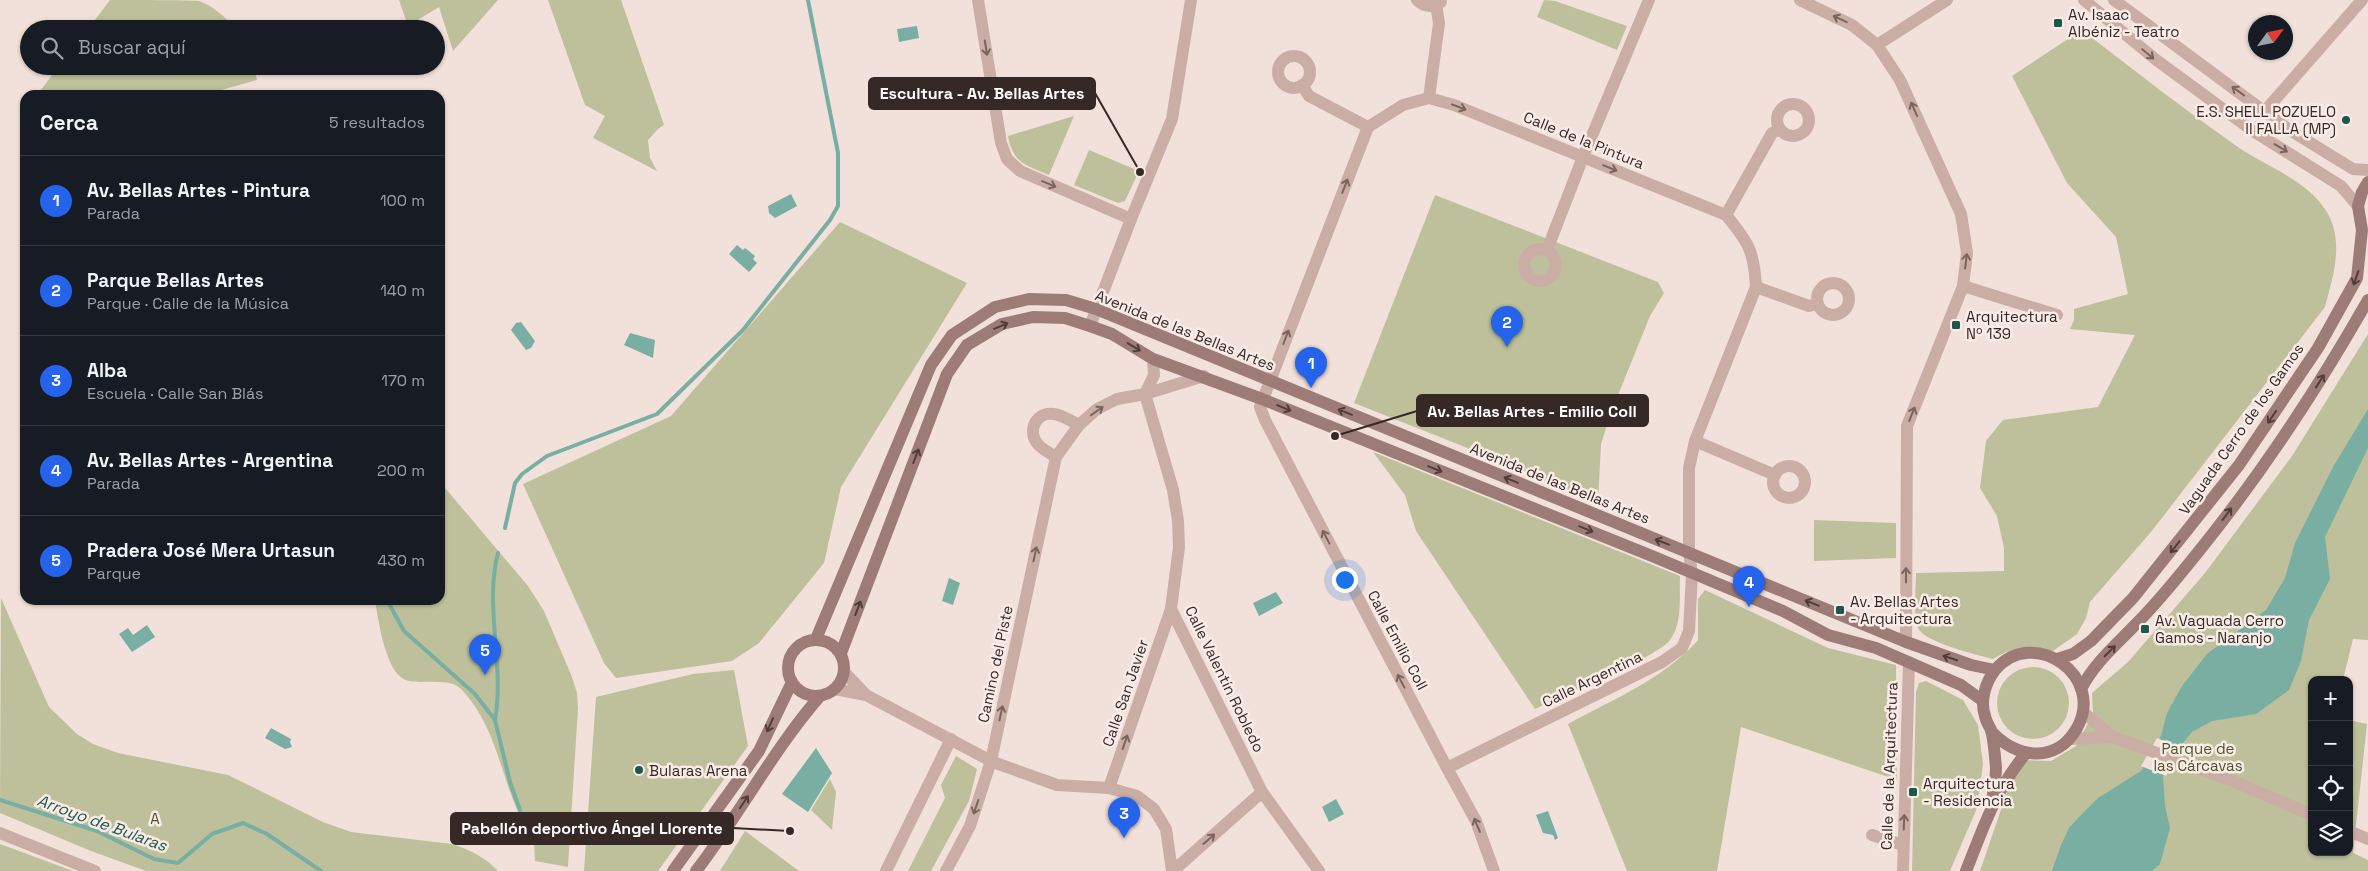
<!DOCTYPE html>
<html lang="es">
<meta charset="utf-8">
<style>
:root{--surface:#171b24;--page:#20242c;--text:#f1f3f6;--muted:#9ea1a6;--line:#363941;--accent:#2563eb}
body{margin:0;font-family:"Space Grotesk",sans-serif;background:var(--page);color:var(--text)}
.controls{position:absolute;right:15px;bottom:15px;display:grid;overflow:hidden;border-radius:10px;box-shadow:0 1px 4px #0004}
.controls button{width:45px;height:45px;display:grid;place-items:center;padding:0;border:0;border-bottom:1px solid var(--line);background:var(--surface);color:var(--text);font:25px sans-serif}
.compass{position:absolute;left:2248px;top:15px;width:45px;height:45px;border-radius:50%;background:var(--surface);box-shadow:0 1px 4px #0004;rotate:57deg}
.you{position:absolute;left:1344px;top:579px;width:18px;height:18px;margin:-12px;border:4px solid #fff;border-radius:50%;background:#1a73e8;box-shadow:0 0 0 8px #1a73e833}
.badge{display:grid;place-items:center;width:32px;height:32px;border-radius:50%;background:var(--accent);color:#fff;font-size:16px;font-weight:700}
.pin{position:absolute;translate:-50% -41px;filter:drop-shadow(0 1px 2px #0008)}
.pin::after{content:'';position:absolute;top:26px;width:18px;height:15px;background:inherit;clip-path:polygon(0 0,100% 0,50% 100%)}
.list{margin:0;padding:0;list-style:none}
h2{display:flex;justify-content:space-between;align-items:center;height:65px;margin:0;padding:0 20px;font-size:21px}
h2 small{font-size:16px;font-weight:400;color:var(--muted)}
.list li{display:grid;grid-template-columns:32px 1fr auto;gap:15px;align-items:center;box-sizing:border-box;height:90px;padding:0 20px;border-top:1px solid var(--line)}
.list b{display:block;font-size:19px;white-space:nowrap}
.list p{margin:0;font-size:16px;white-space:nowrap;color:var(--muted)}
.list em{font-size:16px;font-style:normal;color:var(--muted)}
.icon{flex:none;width:28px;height:28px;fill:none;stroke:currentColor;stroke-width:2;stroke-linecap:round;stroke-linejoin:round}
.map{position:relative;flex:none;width:2368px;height:871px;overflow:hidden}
.search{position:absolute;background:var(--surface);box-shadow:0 1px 4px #0004;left:20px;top:20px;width:425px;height:55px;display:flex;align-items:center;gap:12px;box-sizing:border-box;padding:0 18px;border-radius:28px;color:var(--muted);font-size:19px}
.panel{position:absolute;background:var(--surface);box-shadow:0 1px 4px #0004;left:20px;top:90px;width:425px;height:515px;border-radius:15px}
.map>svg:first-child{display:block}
.green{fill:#bdc09a}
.water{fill:#79aea3}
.pier{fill:#f2e1da}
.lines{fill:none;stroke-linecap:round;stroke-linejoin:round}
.stream{stroke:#79aea3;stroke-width:4}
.street{stroke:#caaea6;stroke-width:12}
.secondary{stroke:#9d7c78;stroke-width:12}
.oneway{stroke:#796460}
.oneway2{stroke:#503d3b}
.poi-dot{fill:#1d574c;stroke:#f9ece7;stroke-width:2}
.labels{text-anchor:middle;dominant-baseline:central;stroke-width:5;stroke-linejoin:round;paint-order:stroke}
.poi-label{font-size:15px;fill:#362827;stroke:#f9ece7;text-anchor:start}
.street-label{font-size:15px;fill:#362827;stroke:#f9ece7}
.park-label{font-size:15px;fill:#4f542b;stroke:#f9ece7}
.water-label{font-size:16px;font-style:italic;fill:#1d574c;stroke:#f9ece7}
.leader{fill:none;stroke:#362827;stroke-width:2}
.callout-dot{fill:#362827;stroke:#f9ece7;stroke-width:2}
.callout{fill:#362827;stroke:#362827;stroke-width:2}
.callout-label{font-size:16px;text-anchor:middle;font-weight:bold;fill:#fff}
</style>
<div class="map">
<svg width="2368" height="871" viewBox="0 0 2368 871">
<rect width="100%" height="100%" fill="#f2e1da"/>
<!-- green -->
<g class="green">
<path d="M110 0C127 0 187 0 199 1 213 6 226 17 235 29H88Z"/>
<path d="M399 0H498L453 51 439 7 408 26Z"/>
<path d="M548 0H621L664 125 658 129 648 140 650 158 657 171 593 138 605 116 585 105Z"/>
<path d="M1544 0 1555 1 1627 26 1617 50 1537 17Z"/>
<path d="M2077 33 2091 37C2140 75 2188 112 2238 147 2267 167 2310 181 2328 214 2344 243 2333 277 2325 307L2151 532 2090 602 2086 618 2077 634 2053 651C2028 644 2016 646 1993 659 1977 655 1924 642 1918 628 1913 614 1916 587 1916 573L2004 571V548L1997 516 1980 488 1986 441 2003 420 2098 407 2135 335 2070 329 2074 320V309L2128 294 2116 237 2067 183 2012 76Z"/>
<path d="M59 66H254L257 80 204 95H37Z"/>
<path d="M1074 116 1049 175C1025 165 1013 163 1008 136Z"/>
<path d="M1089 150 1139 171 1125 201 1118 203 1074 185Z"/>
<path d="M1435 195 1658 282 1664 293 1650 316 1610 415 1601 444 1598 503 1475 451 1354 403Z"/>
<path d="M840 222 967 283 841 487 824 563 759 643 732 661 616 678 604 663 523 484 671 416Z"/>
<path d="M2368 334V640L2353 639 2343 680H2312V852H2349V720L2367 724 2353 853 2368 860V871H1980L2018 760 2051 761 2076 746 2093 714 2092 693 2128 662 2205 573 2292 456Z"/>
<path d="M1373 452 1680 576C1679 596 1683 623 1670 640 1659 656 1558 698 1535 709L1416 531 1405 495Z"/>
<path d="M440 482 528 586 544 611 572 677 577 693 578 708 568 867 535 861 533 819 519 814C500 772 495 726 463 691 455 682 446 682 435 682 425 681 411 684 402 678 385 667 378 619 375 600H440Z"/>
<path d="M1814 520 1896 523V558L1814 561Z"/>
<path d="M1705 590 1828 648 1896 665 1897 780 1741 727 1717 871H1627L1568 724C1612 700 1665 678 1698 640V599Z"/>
<path d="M1 598 49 707 77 734 93 744 118 753 228 775 323 822 351 832 452 844C470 850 485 857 498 871H146L91 851 0 813Z"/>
<circle cx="2033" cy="703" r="36"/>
<path d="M734 670 748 746 658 871H584L596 697 693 674Z"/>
<path d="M1926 681 1963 700 1978 725 1983 764 1977 808 1950 871H1912L1916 692 1919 683Z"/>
<path d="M956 756 977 769 969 801 931 871H908L945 798 941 785Z"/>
<path d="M830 779 836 792 832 830 811 810Z"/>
<path d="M745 831 799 871H720Z"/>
<path d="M0 844 73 871H0Z"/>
</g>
<!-- water -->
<g class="water">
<path d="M917 26 919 38 899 42 897 29Z"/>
<path d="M791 194 797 206 775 218 769 213 768 206Z"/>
<path d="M737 245 743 250 745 248 755 256 753 259 757 263 749 272 729 254Z"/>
<path d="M521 322 535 341 531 348 526 350 511 330 516 323Z"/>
<path d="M630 333 655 340 653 358 624 345Z"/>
<path d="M2368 409V448L2325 537 2330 579 2309 620 2301 661 2289 690 2256 714 2212 721 2192 732 2182 744 2163 777 2165 806 2170 828 2160 864 2152 871H2052L2061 845 2069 828 2080 816 2098 798 2141 771 2147 762 2161 736 2167 713 2182 686 2207 654 2266 610 2285 578 2295 543 2333 467Z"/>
<path d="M949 578 960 583 953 605 942 601Z"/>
<path d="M1276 592 1283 603 1259 616 1253 603Z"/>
<path d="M147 625 155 637 132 652 119 634 128 628 133 635Z"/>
<path d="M271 728 291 739 290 742 292 747 285 749 265 738Z"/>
<path d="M816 748 832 773 808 812 782 794Z"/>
<path d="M1336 799 1344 814 1329 822 1322 807Z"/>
<path d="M1548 811 1558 838 1555 840 1553 835 1543 833 1536 815Z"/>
</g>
<!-- pier -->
<path class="pier" d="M2157 738 2182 748 2166 776 2141 766Z"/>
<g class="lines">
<!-- stream -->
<g class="stream">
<path d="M505 528 515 483 522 474 547 456 657 414 743 330 830 220 838 206V153L808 0"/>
<path d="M387 600 404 631 475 694 495 720 510 782 520 810"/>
<path d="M495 720C505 666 484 606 498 553"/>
<path d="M0 800 97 831 154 859 178 863 212 834 243 823 267 834 321 871"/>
</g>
<!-- street -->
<g class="street">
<path d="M978 0 1001 143 1007 159 1020 171 1131 219"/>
<path d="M1417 0C1424 7 1433 8 1441 2"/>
<path d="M1800 0 1852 25 1877 45 1900 80 1961 214 1967 253 1963 286 1907 426 1906 642"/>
<path d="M2084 0 2155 59 2253 131 2341 186 2358 206"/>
<path d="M2114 0 2288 129 2353 169 2368 170"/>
<path d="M1877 45 1947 0"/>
<circle cx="1294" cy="72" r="16"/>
<path d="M1302 85 1309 96 1368 127"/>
<path d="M1429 98 1439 23 1436 5"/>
<circle cx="1793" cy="120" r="16"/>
<path d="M2265 111 2362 0"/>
<path d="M1726 215 1772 133 1780 129"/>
<circle cx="1540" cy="265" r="16"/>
<path d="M1547 250 1583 157 1649 0"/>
<circle cx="1833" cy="299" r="16"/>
<path d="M1963 286 2057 315"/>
<path d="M1756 287 1809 306 1818 304"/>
<path d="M1090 326 1131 219 1172 119 1191 0"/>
<path d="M1153 359 1154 375 1145 394 1173 490 1178 521 1179 547 1171 609 1262 792 1319 871"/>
<path d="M1695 441 1775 475"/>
<path d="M1056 457C1050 453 1041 449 1037 443 1027 430 1037 411 1054 414 1062 415 1071 421 1079 425"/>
<circle cx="1789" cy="482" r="16"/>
<path d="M844 672 866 695"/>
<path d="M835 689 866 695 993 762 1057 785 1109 788 1137 796 1154 809 1166 829 1172 871"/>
<path d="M2083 712 2113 737 2228 779 2312 815"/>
<path d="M2069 739 2113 737"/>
<path d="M1447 768 1662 662 1682 648 1689 631 1692 574 1689 552V468L1695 441 1756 287C1754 251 1749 243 1726 215L1454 105 1429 98 1403 105 1368 127 1260 407 1265 420 1447 768 1476 821 1494 871"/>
<path d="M1109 788 1171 609"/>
<path d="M2349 831 2368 839"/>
<path d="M0 833 95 871"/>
<path d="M1872 835 1903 845"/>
<path d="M886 871 951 739"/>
<path d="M946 871 970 826 991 761 1056 457 1079 425 1097 409 1117 399 1145 394 1204 376"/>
<path d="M1173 871 1262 792"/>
<path d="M1903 871 1909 662"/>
</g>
<!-- secondary -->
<g class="secondary">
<path d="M816 639 931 365 952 335 995 307 1029 299 1066 300 1096 309 1906 642 1971 665 1995 670"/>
<circle cx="816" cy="668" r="28"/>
<path d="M841 653 947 374 967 345 1002 324 1033 317 1065 318 1090 326 1112 334 1153 359 1262 399 1652 556 1783 611 1828 635 1876 648 1961 685 1983 701"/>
<path d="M2057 659 2073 654 2091 641 2133 598 2239 465 2318 348 2357 278 2362 230 2358 206 2362 192 2368 182"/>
<path d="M2081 689C2095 662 2116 645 2137 623 2159 601 2179 576 2199 551 2262 473 2318 388 2368 300"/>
<path d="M1991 731C2015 758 2056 765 2077 728 2106 676 2033 625 1995 670 1985 683 1980 701 1985 716 1986 721 1989 726 1991 730 1994 741 1995 756 1996 768 1996 780 1993 793 1991 806"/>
<path d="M673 871 759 751 792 682"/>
<path d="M696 871C740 814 773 750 820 696"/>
<path d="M1966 871C1984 826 1995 791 2026 753"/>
</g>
</g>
<!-- one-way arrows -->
<defs><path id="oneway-shaft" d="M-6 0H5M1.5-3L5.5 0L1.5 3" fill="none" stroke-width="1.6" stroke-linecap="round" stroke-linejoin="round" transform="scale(1.25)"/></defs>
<g class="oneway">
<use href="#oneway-shaft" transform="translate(1840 19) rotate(-155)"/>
<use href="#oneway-shaft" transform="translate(986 48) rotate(81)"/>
<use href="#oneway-shaft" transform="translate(2148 54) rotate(40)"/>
<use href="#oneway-shaft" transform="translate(2238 91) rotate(-144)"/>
<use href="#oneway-shaft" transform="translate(1459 107) rotate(21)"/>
<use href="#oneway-shaft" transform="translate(1914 109) rotate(-114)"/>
<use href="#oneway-shaft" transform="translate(2281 148) rotate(31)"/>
<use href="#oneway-shaft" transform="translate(1610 168) rotate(22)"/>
<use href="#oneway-shaft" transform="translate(1049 184) rotate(23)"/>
<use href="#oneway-shaft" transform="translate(1345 186) rotate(-69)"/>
<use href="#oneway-shaft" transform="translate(1966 261) rotate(-83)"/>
<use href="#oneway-shaft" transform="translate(1286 337) rotate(-69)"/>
<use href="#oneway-shaft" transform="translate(1097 411) rotate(-35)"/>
<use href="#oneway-shaft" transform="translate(1912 414) rotate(-68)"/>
<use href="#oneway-shaft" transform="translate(1326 537) rotate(-118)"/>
<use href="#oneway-shaft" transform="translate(1035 554) rotate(-78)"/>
<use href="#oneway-shaft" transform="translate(1906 575) rotate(-90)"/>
<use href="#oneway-shaft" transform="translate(1401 681) rotate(-118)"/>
<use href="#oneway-shaft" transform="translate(1001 713) rotate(-78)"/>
<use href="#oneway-shaft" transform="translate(1125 742) rotate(-71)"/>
<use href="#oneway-shaft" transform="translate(976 807) rotate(109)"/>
<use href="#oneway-shaft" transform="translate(1904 822) rotate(-88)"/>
<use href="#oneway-shaft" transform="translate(1477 825) rotate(-113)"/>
<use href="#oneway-shaft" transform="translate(1209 839) rotate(-41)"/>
</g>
<g class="oneway2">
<use href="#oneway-shaft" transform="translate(2356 278) rotate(109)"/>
<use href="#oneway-shaft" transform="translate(1001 326) rotate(-23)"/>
<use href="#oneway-shaft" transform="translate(1134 347) rotate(31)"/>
<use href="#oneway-shaft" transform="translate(2320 381) rotate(-58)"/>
<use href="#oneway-shaft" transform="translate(1284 408) rotate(22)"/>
<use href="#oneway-shaft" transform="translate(1345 412) rotate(-158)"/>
<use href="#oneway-shaft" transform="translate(2272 417) rotate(124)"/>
<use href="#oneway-shaft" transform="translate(916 456) rotate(-69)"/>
<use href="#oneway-shaft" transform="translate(1435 469) rotate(22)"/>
<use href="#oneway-shaft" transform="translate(1511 480) rotate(-158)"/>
<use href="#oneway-shaft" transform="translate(2227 514) rotate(-53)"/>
<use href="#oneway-shaft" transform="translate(1586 529) rotate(22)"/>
<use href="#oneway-shaft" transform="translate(1662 542) rotate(-159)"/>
<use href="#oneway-shaft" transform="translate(2175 547) rotate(129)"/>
<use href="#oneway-shaft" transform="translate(1812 603) rotate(-158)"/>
<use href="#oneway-shaft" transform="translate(858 608) rotate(-69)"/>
<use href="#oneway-shaft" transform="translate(2110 651) rotate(-45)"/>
<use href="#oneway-shaft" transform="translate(1950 658) rotate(-162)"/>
<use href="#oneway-shaft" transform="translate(770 725) rotate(114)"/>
<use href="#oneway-shaft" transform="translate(744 802) rotate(-56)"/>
</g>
<!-- markers -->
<g class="poi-dot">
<rect x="2053" y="18" width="10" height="10" rx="2.5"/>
<circle cx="2346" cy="120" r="5"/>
<rect x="1951" y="320" width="10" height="10" rx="2.5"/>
<rect x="1835" y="605" width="10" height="10" rx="2.5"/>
<rect x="2140" y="624" width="10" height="10" rx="2.5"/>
<circle cx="639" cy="770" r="5"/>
<rect x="1908" y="787" width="10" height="10" rx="2.5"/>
</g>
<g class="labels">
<!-- poi labels -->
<g class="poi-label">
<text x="2068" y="14">Av. Isaac<tspan x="2068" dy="17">Albéniz - Teatro</tspan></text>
<text x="2336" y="111" text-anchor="end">E.S. SHELL POZUELO<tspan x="2336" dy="17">II FALLA (MP)</tspan></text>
<text x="1966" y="316">Arquitectura<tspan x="1966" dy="17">Nº 139</tspan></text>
<text x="1850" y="601">Av. Bellas Artes<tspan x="1850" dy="17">- Arquitectura</tspan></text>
<text x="2155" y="620">Av. Vaguada Cerro<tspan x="2155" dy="17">Gamos - Naranjo</tspan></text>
<text x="649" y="770">Bularas Arena</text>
<text x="1923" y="783">Arquitectura<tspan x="1923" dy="17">- Residencia</tspan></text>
</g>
<!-- street labels -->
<g class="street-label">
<text transform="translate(1584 140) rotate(22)">Calle de la Pintura</text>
<text transform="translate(1185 330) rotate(22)">Avenida de las Bellas Artes</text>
<text transform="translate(2241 429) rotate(-55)">Vaguada Cerro de los Gamos</text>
<text transform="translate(1560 483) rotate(22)">Avenida de las Bellas Artes</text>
<text transform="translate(1398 640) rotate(62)">Calle Emilio Coll</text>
<text transform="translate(995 664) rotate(-78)">Camino del Piste</text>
<text transform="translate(1225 679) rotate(64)">Calle Valentín Robledo</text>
<text transform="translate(1592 679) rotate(-26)">Calle Argentina</text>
<text transform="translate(1125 693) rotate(-71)">Calle San Javier</text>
<text transform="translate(1889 766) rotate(-88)">Calle de la Arquitectura</text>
</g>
<!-- park labels -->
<g class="park-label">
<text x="2198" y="748">Parque de<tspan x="2198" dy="17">las Cárcavas</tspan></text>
<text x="155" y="818">A</text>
</g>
<!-- water labels -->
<g class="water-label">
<text transform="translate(102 823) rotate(20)">Arroyo de Bularas</text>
</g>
</g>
<!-- callouts -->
<path class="leader" d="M1140 172L1095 93M1335 436L1417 411M790 831L733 828"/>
<g class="callout-dot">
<circle cx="1140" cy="172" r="5"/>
<circle cx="1335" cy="436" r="5"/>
<circle cx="790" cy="831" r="5"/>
</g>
<g class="callout">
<rect x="869" y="78" width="226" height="31" rx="5"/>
<rect x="1417" y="395" width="231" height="31" rx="5"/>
<rect x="451" y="813" width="282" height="31" rx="5"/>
</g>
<g class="callout-label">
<text x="982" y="99">Escultura - Av. Bellas Artes</text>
<text x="1532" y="417">Av. Bellas Artes - Emilio Coll</text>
<text x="592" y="834">Pabellón deportivo Ángel Llorente</text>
</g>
</svg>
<div class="controls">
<button>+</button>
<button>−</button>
<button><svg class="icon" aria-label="locate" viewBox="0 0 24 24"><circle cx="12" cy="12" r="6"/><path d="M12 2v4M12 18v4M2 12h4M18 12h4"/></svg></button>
<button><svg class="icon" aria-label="layers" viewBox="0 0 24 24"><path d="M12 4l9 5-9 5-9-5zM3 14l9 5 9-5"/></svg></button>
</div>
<svg class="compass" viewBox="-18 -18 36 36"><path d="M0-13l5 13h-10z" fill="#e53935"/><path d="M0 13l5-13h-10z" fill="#9ea1a6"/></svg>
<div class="you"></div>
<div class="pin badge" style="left:1311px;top:388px">1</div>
<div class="pin badge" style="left:1507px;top:347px">2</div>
<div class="pin badge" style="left:1124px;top:838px">3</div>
<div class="pin badge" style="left:1749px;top:607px">4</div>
<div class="pin badge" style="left:485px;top:675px">5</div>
<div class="search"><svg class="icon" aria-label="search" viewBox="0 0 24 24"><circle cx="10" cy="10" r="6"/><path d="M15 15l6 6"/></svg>Buscar aquí</div>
<section class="panel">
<h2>Cerca<small>5 resultados</small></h2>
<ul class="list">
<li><span class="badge">1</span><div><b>Av. Bellas Artes - Pintura</b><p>Parada</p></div><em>100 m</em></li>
<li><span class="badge">2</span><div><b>Parque Bellas Artes</b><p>Parque · Calle de la Música</p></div><em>140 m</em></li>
<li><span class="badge">3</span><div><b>Alba</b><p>Escuela · Calle San Blás</p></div><em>170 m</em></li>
<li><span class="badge">4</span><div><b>Av. Bellas Artes - Argentina</b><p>Parada</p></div><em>200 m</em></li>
<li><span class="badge">5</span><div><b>Pradera José Mera Urtasun</b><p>Parque</p></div><em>430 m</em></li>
</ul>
</section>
</div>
